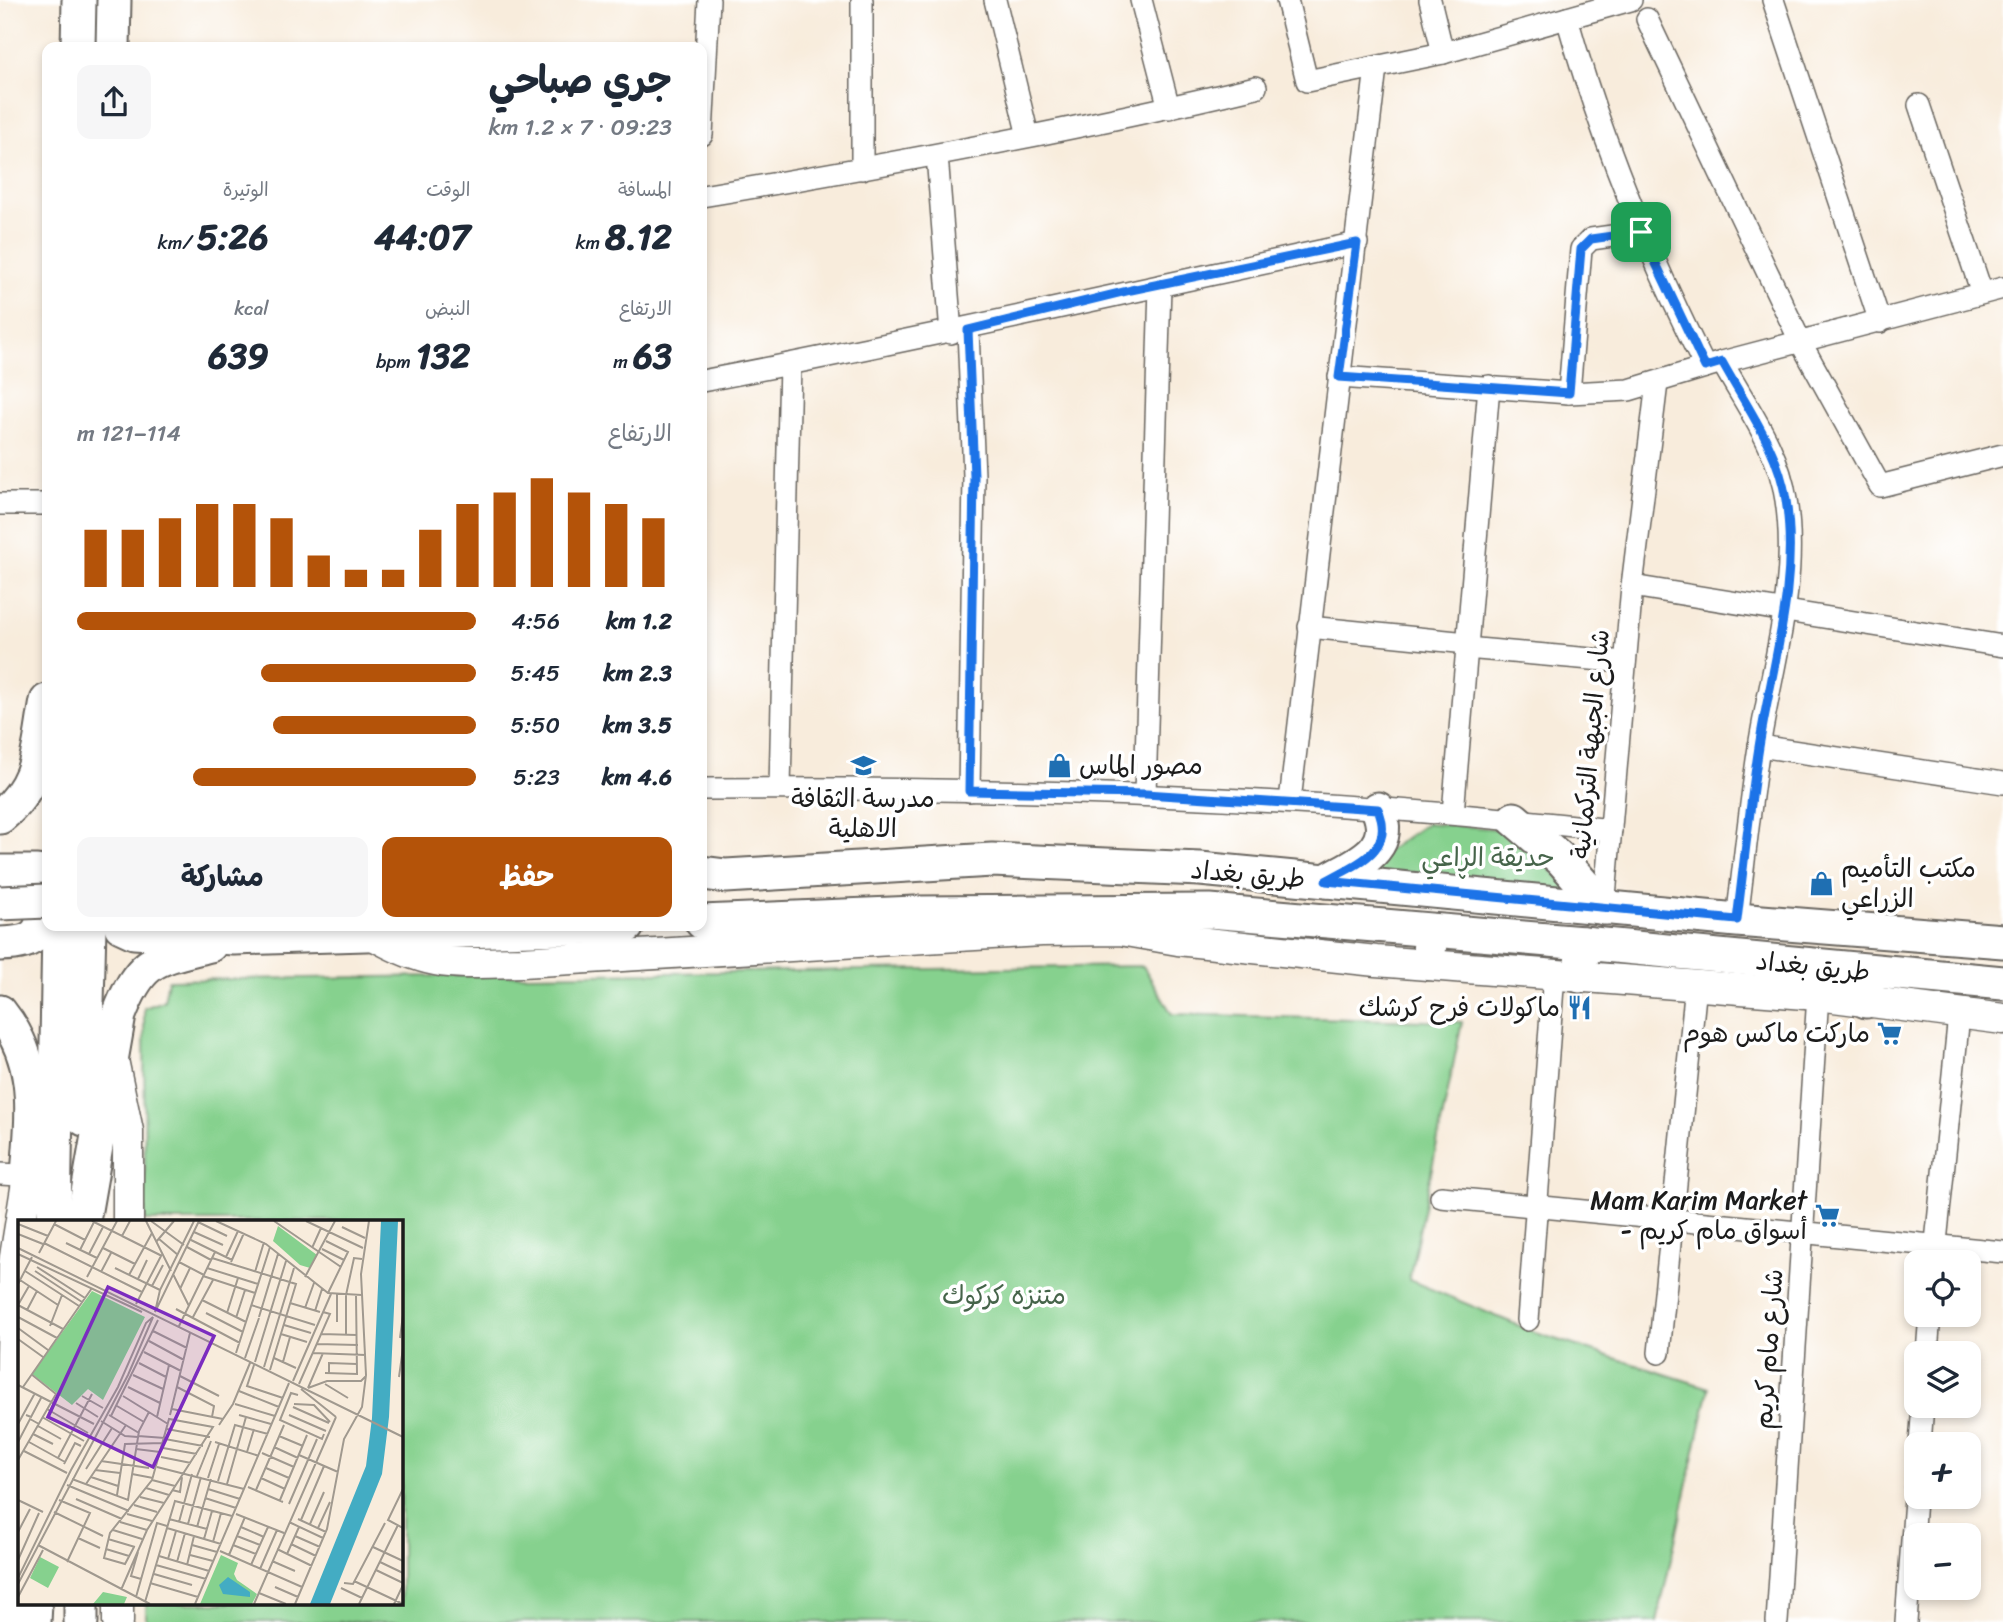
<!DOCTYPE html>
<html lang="ar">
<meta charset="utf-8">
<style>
body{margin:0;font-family:Sriracha,"Playpen Sans Arabic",sans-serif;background:#f6f6f7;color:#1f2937;direction:rtl;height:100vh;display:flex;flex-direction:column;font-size:26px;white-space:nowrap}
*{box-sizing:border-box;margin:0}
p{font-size:23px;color:#747a83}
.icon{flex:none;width:38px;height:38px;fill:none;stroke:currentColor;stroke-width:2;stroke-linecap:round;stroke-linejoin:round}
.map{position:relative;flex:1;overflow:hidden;direction:ltr}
.side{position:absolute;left:42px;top:42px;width:665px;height:889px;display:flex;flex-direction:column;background:#fff;border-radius:14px;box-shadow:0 4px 10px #0003;direction:rtl}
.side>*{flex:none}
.buttons{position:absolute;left:1904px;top:1250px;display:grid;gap:14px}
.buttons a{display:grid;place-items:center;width:77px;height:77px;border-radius:14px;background:#fff;box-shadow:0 4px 10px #0003;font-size:35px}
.pin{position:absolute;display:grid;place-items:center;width:60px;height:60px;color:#fff;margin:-30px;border-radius:14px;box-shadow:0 4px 10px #0006}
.round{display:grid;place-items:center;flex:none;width:74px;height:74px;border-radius:14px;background:#f6f6f7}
.overview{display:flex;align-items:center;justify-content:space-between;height:119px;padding:0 35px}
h1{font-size:38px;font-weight:700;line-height:52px}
.figures{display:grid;grid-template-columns:repeat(3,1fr);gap:10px;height:119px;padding:7px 35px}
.figures div{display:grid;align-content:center}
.figures b{font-size:35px;font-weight:700}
.figures small{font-size:19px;font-weight:400}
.figures p{font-size:19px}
.chart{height:196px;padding:14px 35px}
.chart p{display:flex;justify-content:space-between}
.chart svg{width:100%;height:126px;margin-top:7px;stroke:#b45309;stroke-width:6}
.action{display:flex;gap:14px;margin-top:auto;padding:14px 35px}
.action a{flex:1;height:80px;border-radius:14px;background:#b45309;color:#fff;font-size:28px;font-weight:700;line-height:80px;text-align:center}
.action a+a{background:#f6f6f7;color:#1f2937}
ul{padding:0 35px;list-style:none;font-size:23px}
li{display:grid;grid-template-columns:112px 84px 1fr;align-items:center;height:52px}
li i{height:18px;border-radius:9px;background:#b45309}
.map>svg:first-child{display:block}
</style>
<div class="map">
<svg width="2003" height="1622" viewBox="0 0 2003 1622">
<rect width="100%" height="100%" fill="#fff"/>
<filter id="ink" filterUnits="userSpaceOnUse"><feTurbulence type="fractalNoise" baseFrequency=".0143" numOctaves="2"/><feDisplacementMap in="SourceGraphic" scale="14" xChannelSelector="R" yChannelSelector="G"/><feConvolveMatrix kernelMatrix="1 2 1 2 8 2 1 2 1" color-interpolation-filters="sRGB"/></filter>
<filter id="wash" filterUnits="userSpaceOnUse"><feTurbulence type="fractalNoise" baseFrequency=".00686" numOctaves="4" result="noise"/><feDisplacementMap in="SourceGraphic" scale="28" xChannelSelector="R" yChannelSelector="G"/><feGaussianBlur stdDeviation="1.57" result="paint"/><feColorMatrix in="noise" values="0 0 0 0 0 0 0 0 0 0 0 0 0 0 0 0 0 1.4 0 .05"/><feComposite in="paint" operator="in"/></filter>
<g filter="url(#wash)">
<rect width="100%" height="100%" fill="#f8ecdc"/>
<g fill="#86d18e" stroke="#517655" stroke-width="2">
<polygon points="1427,823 1510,830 1576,894 1355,873"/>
<polygon points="1143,966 1172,1014 1462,1022 1409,1280 1539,1334 1709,1388 1657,1622 146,1622 146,1603 401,1603 401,1221 145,1221 144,1008 164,1001 168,980"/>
</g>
</g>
<g filter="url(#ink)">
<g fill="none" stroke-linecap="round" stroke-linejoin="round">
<defs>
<g id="street">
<polyline points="995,0 1028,136"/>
<polyline points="1141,0 1169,108"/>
<polyline points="1287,0 1307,81 1443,53 1631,0"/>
<polyline points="1430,0 1443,53"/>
<polyline points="1773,0 1880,322"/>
<path d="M 1567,18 C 1601,140 1649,255 1705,367"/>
<polyline points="1647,19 1801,343 1880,486 2003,455"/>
<polyline points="1919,105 1982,293"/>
<polyline points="702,135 709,0"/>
<polyline points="937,155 951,333"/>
<polyline points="862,169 862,0"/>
<path d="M 702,196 C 887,165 1073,131 1256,87"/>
<polyline points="968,330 974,476 969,791"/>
<path d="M 1722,362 C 1746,406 1779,449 1786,500 C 1799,584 1772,665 1759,747 C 1750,804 1744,863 1737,920"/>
<polyline points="1339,377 1569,393 1629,390 1722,362 2003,288"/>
<path d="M 702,381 C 921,339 1139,290 1357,243"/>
<polyline points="1569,393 1581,249 1591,239 1641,232"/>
<polyline points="0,504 47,504"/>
<polyline points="1632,586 2003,646"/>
<polyline points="1309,627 1467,643"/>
<polyline points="1466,648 1625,662"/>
<polyline points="1759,746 2003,783"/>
<polyline points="780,788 790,364"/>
<path d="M 702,789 C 1005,787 1309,796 1611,830"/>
<polyline points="1145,794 1160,286"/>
<polyline points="1290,801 1376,67"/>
<polyline points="1453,813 1489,386"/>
<polyline points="1604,908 1632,586 1657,383"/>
<polyline points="0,1174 40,1176"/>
<polyline points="1441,1197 2003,1252"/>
<polyline points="1934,1262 1959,1015"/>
<polyline points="1528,1320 1554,974"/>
<polyline points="1659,1353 1696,985"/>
<polyline points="1927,1353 1930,1314"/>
<polyline points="1920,1444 1923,1405"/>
<polyline points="1777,1622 1818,995"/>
<polyline points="1906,1622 1916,1486"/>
</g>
<g id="secondary">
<path d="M 372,934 C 432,969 456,963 522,962 L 1042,931 L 1120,930 L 1178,940 L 1376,961 L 1818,995 L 2003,1019"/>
<polyline points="112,1055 128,1131 128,1221"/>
<polyline points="6,1622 14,1263 28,1176"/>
<polyline points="118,1622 118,1603"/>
</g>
<g id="primary">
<polyline points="78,47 79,0"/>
<polyline points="113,47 114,0"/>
<path d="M 0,817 C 41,783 38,748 47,701"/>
<polyline points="1514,819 1562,860 1604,908"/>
<polyline points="0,872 37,872 47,886"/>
<polyline points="702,873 726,876 992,860 1200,869 1737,920 2003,941"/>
<path d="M 1326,881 C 1356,863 1396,851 1378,809"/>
<polyline points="702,922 915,913 1210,911 1583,943 2003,983"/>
<polyline points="121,926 134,932 234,938 627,926"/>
<path d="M 0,944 C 41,943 42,932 47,895"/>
<polyline points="1428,963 1431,932"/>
<polyline points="1580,976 1583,943"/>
<polyline points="1866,1001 1868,971"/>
<path d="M 0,1012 C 41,1063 32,1115 28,1176"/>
<polyline points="84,1119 89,926"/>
<polyline points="54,1221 59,926"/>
<path d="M 83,1221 L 119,1015 C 141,958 155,959 210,945"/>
<polyline points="9,1495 19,1495"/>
<polyline points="34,1622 35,1603"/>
<polyline points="81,1622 81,1603"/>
</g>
</defs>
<use href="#street" stroke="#69655f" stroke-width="24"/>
<use href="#secondary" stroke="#69655f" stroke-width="33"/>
<use href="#primary" stroke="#69655f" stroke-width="37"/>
<use href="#street" stroke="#fff" stroke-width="21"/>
<use href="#secondary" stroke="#fff" stroke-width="30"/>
<use href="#primary" stroke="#fff" stroke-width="33"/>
<defs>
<polyline id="primary-bridge" points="0,903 47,901"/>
</defs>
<use href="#primary-bridge" stroke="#69655f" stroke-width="37" stroke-linecap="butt"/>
<use href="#primary-bridge" stroke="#fff" stroke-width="33"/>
</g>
</g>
<g fill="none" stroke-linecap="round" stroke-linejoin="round" filter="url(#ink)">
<defs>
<path id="route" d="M 1641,232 L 1705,367 L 1722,362 C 1746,406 1779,450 1786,500 C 1799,584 1772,665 1759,747 C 1750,804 1744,863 1737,920 L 1326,881 C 1356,864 1396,851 1378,809 L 1146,794 L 969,791 L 974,476 L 968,330 L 1131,290 L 1357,243 L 1339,377 L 1569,393 L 1581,249 L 1591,239 Z"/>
</defs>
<use href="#route" stroke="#fff" stroke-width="14"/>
<use href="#route" stroke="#1a73e8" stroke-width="9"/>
</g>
<defs>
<symbol id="shop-bare" viewBox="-9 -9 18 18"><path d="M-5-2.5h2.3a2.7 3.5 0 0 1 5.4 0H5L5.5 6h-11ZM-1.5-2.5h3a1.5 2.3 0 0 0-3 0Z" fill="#1f6fb2" stroke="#fff" stroke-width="2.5" paint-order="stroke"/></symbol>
<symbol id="school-bare" viewBox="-9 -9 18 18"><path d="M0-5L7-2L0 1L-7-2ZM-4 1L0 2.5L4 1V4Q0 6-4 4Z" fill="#1f6fb2" stroke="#fff" stroke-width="2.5" paint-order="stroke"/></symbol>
<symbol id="restaurant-bare" viewBox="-9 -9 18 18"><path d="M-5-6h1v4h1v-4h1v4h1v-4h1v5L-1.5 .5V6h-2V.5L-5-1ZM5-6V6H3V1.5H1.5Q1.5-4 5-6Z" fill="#1f6fb2" stroke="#fff" stroke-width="2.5" paint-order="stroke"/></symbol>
<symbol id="supermarket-bare" viewBox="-9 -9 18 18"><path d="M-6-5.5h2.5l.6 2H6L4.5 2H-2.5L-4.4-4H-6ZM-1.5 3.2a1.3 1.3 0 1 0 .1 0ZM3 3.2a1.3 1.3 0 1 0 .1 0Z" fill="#1f6fb2" stroke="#fff" stroke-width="2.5" paint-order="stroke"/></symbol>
</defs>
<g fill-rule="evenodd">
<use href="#shop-bare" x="1042" y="748" width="35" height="35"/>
<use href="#school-bare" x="846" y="748" width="35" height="35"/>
<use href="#shop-bare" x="1804" y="866" width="35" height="35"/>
<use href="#restaurant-bare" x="1562" y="990" width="35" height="35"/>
<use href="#supermarket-bare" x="1872" y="1016" width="35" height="35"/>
<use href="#supermarket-bare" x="1810" y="1198" width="35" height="35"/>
</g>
<g text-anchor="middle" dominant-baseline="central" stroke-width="7" stroke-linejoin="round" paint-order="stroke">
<g font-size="26" fill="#1c1c1c" stroke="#fff">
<text transform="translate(1590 744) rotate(-85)">شارع الجبهة التركمانية</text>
<text transform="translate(1248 874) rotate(5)">طريق بغداد</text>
<text transform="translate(1813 966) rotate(6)">طريق بغداد</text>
<text transform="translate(1768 1349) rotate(-86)">شارع مام كريم</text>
</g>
<g font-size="26" fill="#1c1c1c" stroke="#fff" text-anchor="end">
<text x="1079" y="765" text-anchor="start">مصور الماس</text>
<text x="863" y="798" text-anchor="middle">مدرسة الثقافة<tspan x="863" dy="30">الاهلية</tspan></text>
<text x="1841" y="868" text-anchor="start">مكتب التأميم<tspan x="1841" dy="30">الزراعي</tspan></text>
<text x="1560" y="1007">ماكولات فرح كرشك</text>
<text x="1870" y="1033">ماركت ماكس هوم</text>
<text x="1807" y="1200">Mam Karim Market<tspan x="1807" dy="30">- أسواق مام كريم</tspan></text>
</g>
<g font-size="26" fill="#46644a" stroke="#fff">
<text x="1488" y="857">حدیقة الڕاعي</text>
<text x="1004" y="1295">متنزه كركوك</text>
</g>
</g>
<g transform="translate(18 1220)">
<rect width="385" height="385" fill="#f8ecdc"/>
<path d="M 260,6 L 299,35 L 292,48 L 282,45 L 255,21 ZM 74,71 L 127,97 L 85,180 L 70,169 L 54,185 L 14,154 ZM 203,335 L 220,343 L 216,354 L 219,360 L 239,374 L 234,384 L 182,384 ZM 22,337 L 41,347 L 30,368 L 12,358 ZM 85,372 L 109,377 L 106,384 L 75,384 Z" fill="#86d18e"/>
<path d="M 363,1 L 380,1 L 371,197 L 364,254 L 312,384 L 292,384 L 348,246 L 354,198 ZM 210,357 L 232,372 L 232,377 L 205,374 L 201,365 Z" fill="#43acc3"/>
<path fill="none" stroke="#a0998f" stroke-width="2" d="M 74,1 L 104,16 L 112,1M 128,1 L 153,51M 133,1 L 166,25M 176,1 L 142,70 L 137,92 L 181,1M 198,1 L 248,24 L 310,73 L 344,75M 256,1 L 323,47M 288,1 L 345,28M 180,2 L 209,16M 0,4 L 30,16M 36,4 L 67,20M 324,7 L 347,18M 176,12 L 205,25M 0,14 L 25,24M 104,16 L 144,36M 141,19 L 160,35M 173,20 L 214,40M 308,21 L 330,32 L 310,73M 138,22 L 156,1M 26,23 L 124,72M 48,23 L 79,38M 169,27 L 193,40M 0,28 L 385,217M 85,28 L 117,44M 294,28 L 303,8M 304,29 L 326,40M 62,30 L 76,2M 21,33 L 38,1M 0,34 L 124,92M 71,34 L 85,7M 208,37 L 220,11M 194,38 L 278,64 L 252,150M 161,42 L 186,55M 213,42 L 226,13M 19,47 L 67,78M 97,48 L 142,70M 189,48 L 240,64M 7,51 L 61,86M 17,51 L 64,82M 83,52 L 93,33M 237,52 L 246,22M 155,54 L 171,86M 111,55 L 134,13M 185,56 L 237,73M 69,57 L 99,1M 287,57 L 317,1M 120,59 L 129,40M 2,60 L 40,85M 0,64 L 14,37M 134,66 L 145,45M 162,69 L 172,48M 184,80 L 228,102M 272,83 L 302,92M 118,84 L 143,36M 0,85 L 45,109M 0,85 L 11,66M 233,85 L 297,105M 287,88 L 296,63M 158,89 L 222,123M 9,90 L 19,71M 297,91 L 304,69M 188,93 L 225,112M 209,93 L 220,58M 0,97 L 39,118M 175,97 L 195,60M 241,97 L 260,34M 218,98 L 227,70M 319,102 L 319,74M 266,105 L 293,113M 32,106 L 44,75M 161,106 L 197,32M 0,108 L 30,130M 135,111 L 169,128M 263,114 L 289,122M 303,114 L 339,115M 328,114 L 328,75 L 336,38 L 344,39M 382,118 L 385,95M 0,119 L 25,137M 131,121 L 166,140M 299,124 L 340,125M 126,132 L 163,151M 218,133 L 252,27M 294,133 L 348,135M 227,138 L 241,98M 256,138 L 278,148M 237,142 L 268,41M 265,142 L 272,117M 121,143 L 148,157M 236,145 L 229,166 L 265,178M 246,147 L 276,48M 307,153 L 339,154 L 338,75M 311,153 L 311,143 L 339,144M 115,155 L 145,169M 162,156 L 201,176M 381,157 L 385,128M 275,161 L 313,74M 281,164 L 312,94 L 305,92M 307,164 L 330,178M 0,165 L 76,204M 5,167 L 74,68M 110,167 L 142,183M 159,167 L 196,186 L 194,197M 290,168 L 305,133M 290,168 L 309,161 L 343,161 L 348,156M 283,169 L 318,197M 221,171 L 261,187M 280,175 L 273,173 L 262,200 L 304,219 L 306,214M 64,176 L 85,188M 105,176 L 150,204M 58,183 L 80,197M 217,184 L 257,196M 276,184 L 296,185 L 312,202M 99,186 L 126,202M 275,187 L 311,203M 29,189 L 70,213M 154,189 L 205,199M 8,195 L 13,197 L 23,178M 91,195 L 121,213M 152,195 L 172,113M 221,195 L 253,204M 271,195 L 308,211M 93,196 L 140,100M 24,197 L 66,221M 139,197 L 151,145M 83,201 L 107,216 L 120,217M 0,204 L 17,173M 201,205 L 215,184 L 232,143M 20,206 L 43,219M 149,209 L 192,217M 15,214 L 35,224M 120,216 L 147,218M 261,216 L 285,226M 147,219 L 185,226M 0,222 L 12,199 L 21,204M 11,222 L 47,242M 197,222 L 241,236M 256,227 L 280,238M 145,228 L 179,234M 118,229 L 142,232M 6,231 L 49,253M 229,232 L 236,209M 244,233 L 276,247M 281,235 L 320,252M 143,237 L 173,243M 40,238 L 74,174M 0,240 L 38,174 L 13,154M 83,241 L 131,248M 46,244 L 57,223 L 63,226M 139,247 L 226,269M 248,248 L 271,258M 68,249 L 94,208M 77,250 L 102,253M 114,254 L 135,258M 179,256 L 193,221M 73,257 L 100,266M 190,258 L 201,224M 243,258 L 267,269M 54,259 L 110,280 L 121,211 L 131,192M 134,260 L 157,266M 200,261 L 217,205 L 250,214M 68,264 L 108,205M 209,264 L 228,197M 49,265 L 111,291M 230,267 L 265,282M 128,268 L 151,275M 190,269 L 222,279M 385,269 L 370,300 L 385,308M 154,270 L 162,272 L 164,257M 238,270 L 266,205M 99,275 L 107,224 L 145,223M 122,277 L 146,283M 187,278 L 218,288M 58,279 L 104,299M 0,280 L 25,292M 41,280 L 72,293 L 49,342M 262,280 L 289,215M 271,284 L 299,219M 116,285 L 139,292M 36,292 L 85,316M 109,294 L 134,301M 218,294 L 266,313M 151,299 L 189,309M 280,299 L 308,312M 283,300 L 306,246M 102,302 L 129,310M 161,302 L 174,254M 271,302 L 305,318M 170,304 L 183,257M 292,304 L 306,272M 179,307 L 193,259M 223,307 L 246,317M 149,308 L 203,324M 300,308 L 312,282M 95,310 L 124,319M 0,312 L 12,289M 219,316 L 242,325M 277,316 L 302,327M 60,318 L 82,328M 90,319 L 117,327M 186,319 L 194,291M 195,322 L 203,293M 273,324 L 298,336M 20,325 L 132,384M 174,325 L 199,332M 215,325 L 238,334M 355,327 L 385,341M 88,329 L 111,336M 259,329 L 294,346M 202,331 L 284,367M 120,332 L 113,356 L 123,359M 269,334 L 281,307M 172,335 L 195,341M 211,335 L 227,297M 141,336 L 191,351M 150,339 L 158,311M 0,340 L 21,293M 254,341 L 277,351M 159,342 L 167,313M 362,342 L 385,353M 138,345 L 188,359M 169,345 L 176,316M 233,345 L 250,307M 242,349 L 259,310M 358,350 L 385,363M 136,354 L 174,365M 0,358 L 53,250 L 100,167 L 128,103 L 135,97 L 110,155 L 0,364M 336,361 L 385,384M 132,363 L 180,377M 326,363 L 335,364 L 367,303M 257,367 L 280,377M 323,368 L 344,378M 103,370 L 129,310 L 195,207 L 151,199 L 134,260 L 92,313 L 86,338 L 107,344 L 116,327M 241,373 L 268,384M 0,377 L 25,330M 118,377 L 139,303 L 149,306M 127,382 L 157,281 L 214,296M 177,384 L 271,163M 236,384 L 318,197M 277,384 L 309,309 L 326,219 L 344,187 L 348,155 L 343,54 L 351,1M 341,384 L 380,305M 376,384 L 385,365"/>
<path fill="#7b2cbf" fill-opacity="0.15" stroke="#7b2cbf" stroke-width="3.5" d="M 90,67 L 196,116 L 135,247 L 30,197 Z"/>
<rect width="385" height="385" fill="none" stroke="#1c1c1c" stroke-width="3.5"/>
</g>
</svg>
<div class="buttons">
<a><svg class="icon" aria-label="locate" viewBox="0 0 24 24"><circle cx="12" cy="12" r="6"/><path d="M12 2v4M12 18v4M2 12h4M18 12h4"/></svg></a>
<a><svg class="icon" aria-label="layers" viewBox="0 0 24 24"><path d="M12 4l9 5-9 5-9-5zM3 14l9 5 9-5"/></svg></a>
<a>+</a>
<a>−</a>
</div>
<div class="pin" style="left:1641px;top:232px;background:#1e9e55"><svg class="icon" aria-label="arrive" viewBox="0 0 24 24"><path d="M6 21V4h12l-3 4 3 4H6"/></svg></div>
<section class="side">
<div class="overview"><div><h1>جري صباحي</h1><p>09:23 · 7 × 1.2 km</p></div><a class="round"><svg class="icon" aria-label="share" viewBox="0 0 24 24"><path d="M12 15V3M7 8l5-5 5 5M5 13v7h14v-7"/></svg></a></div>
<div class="figures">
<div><p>المسافة</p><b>8.12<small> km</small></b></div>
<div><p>الوقت</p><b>44:07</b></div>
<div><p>الوتيرة</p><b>5:26<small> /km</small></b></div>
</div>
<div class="figures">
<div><p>الارتفاع</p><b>63<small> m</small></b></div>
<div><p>النبض</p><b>132<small> bpm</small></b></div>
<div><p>kcal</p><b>639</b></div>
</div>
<div class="chart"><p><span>الارتفاع</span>114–121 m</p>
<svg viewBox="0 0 160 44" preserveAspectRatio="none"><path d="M5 44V24M15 44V24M25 44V20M35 44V15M45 44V15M55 44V20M65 44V33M75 44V38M85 44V38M95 44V24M105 44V15M115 44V11M125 44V6M135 44V11M145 44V15M155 44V20"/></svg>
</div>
<ul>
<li><b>1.2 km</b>4:56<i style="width:100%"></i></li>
<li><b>2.3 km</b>5:45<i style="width:54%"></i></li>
<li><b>3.5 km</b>5:50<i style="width:51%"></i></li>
<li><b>4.6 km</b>5:23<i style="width:71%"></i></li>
</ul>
<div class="action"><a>حفظ</a><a>مشاركة</a></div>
</section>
</div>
